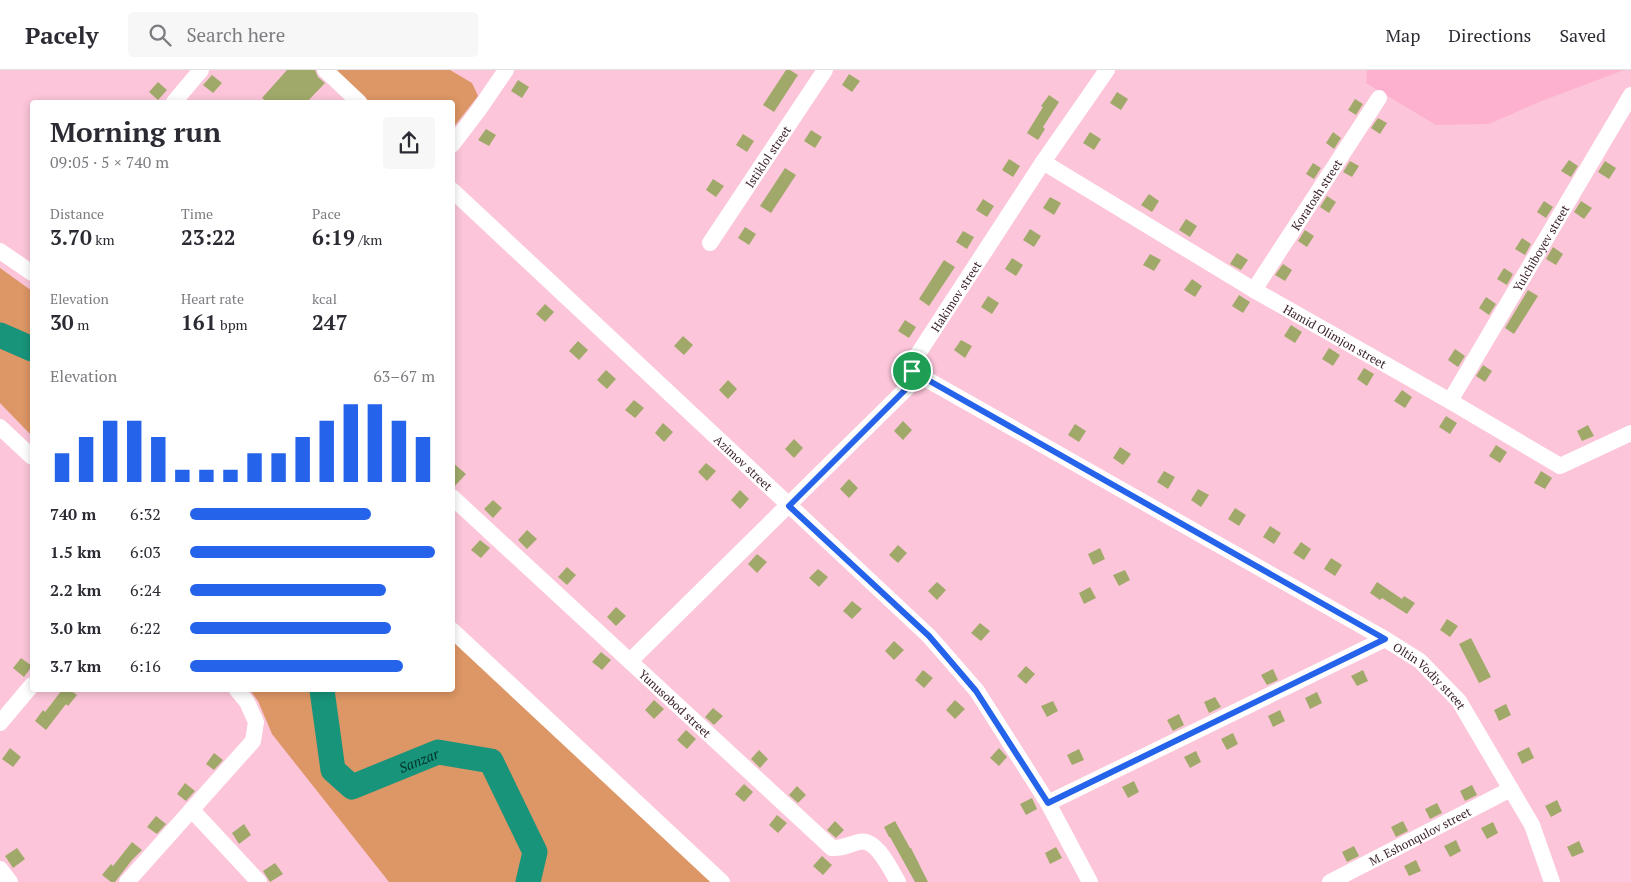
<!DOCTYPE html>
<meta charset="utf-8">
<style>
body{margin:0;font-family:"PT Serif",serif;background:#f7f7f7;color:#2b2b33;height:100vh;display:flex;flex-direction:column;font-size:19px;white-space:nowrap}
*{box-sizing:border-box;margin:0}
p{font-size:16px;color:#7c7c81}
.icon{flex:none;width:28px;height:28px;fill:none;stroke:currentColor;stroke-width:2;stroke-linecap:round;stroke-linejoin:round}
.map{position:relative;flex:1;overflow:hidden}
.details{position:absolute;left:30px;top:30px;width:425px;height:592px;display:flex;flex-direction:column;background:#fff;border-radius:5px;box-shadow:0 2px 8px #0003}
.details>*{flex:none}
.pin{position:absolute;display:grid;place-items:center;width:42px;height:42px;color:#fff;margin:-21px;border:2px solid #fff;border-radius:50%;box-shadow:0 1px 5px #0007}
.round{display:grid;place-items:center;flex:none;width:52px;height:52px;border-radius:5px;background:#f7f7f7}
.summary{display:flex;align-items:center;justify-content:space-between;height:85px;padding:0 20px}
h1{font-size:28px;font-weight:600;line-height:38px}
.metrics{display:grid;grid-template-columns:repeat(3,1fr);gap:8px;height:85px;padding:5px 20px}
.metrics div{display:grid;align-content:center}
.metrics b{font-size:21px;font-weight:600}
.metrics small{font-size:14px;font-weight:400}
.metrics p{font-size:14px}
.chart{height:140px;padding:10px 20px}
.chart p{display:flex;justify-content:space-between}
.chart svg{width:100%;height:90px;margin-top:5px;stroke:#2563eb;stroke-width:6}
ul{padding:0 20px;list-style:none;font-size:16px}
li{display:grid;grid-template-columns:80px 60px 1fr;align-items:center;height:38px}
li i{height:12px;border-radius:6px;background:#2563eb}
header{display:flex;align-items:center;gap:30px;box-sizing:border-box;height:70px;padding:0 25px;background:#fff;border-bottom:1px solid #e1e1e2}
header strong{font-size:24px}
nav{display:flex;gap:28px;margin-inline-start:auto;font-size:18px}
.search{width:350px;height:45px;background:#f7f7f7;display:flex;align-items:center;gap:12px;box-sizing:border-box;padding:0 18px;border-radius:5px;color:#7c7c81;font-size:19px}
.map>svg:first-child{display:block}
</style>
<header>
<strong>Pacely</strong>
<div class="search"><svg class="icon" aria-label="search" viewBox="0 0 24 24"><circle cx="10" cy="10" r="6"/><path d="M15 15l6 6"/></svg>Search here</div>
<nav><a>Map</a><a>Directions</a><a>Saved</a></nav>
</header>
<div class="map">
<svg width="1631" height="812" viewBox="0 0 1631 812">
<rect width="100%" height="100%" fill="#fcc5d9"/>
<polygon fill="#fdb1ce" points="1367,0 1624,0 1539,32 1489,54 1436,55 1366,13"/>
<g fill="#dd9665">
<polygon points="335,0 450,0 472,13 478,26 453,58 452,32 370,32"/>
<polygon points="0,198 32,221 32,366 0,333"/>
<polygon points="453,570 711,812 389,812 272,664 258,631 250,620 452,620"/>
</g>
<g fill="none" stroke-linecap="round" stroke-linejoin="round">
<g stroke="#18947b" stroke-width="25">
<polyline points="0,265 32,279"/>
<path id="s1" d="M 322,620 L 333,700 L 352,717 L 438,682 L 491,691 L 535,782 L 528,812"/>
</g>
</g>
<g fill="#a1a96a">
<polygon points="287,0 315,0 318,7 325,13 307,32 267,32 262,28"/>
<polygon points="786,0 790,0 798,5 774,42 763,35"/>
<polygon points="849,4 860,11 852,22 842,15"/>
<polygon points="212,5 222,13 213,23 203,15"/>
<polygon points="518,10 529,17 522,28 511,21"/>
<polygon points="158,12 167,20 158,30 149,22"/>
<polygon points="1117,22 1128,29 1121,40 1110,33"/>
<polygon points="1049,25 1059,32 1043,57 1045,59 1038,70 1027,63 1043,37 1041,36"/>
<polygon points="1355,29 1363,34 1356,45 1348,40"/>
<polygon points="1378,48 1387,53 1380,64 1371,58"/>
<polygon points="486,59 496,65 489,76 478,70"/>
<polygon points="811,60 822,67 815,78 804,71"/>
<polygon points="1090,62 1101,69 1094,80 1083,73"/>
<polygon points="1333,62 1341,68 1334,79 1326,73"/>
<polygon points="743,64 754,71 747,82 736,75"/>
<polygon points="1009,89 1020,96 1013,107 1002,100"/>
<polygon points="1569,90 1578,96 1571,107 1561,101"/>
<polygon points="1350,91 1359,96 1352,107 1343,102"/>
<polygon points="1605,91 1616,98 1609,109 1598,102"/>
<polygon points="1313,93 1321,98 1314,109 1306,104"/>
<polygon points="785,98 796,105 771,143 760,136"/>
<polygon points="713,109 724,116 716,127 706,120"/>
<polygon points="1149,124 1159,131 1152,142 1141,135"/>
<polygon points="1327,126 1336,132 1329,143 1320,137"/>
<polygon points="1050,127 1061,133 1054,145 1043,138"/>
<polygon points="983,129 994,136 987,147 976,140"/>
<polygon points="1544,131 1553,137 1546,148 1537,142"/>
<polygon points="1581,131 1592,138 1584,149 1574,142"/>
<polygon points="1186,149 1197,156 1190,167 1179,160"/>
<polygon points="745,157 756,164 749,175 738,168"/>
<polygon points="1030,159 1041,166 1034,177 1023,170"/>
<polygon points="1305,160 1314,166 1307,177 1298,171"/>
<polygon points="963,161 974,167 967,179 956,172"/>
<polygon points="1522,168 1531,174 1525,185 1515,179"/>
<polygon points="1553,177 1563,184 1556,195 1546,189"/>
<polygon points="1237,183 1248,190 1241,200 1230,194"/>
<polygon points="1150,184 1161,190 1154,201 1143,195"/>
<polygon points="1012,188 1023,195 1016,206 1005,199"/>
<polygon points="944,190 955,197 929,236 919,229"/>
<polygon points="1283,194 1292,200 1285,211 1275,205"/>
<polygon points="1504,198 1513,204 1507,215 1497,209"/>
<polygon points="1192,209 1202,216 1195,227 1184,220"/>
<polygon points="1528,220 1538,226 1514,264 1505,258"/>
<polygon points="1239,225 1250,232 1243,243 1232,236"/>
<polygon points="988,226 999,233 992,244 981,237"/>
<polygon points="1486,227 1496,234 1489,245 1479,238"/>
<polygon points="545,234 554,242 545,252 536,244"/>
<polygon points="905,250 916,257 909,268 898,261"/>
<polygon points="1291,255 1302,262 1295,273 1284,266"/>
<polygon points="683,266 693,275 684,285 674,276"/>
<polygon points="961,270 972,276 965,288 954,280"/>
<polygon points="578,271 588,280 579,290 569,281"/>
<polygon points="1329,278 1340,285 1333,296 1322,289"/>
<polygon points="1455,279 1465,286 1458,297 1448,290"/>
<polygon points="1483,295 1492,301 1485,312 1476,306"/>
<polygon points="1364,298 1374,304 1367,316 1357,309"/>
<polygon points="606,300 616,309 607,319 597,310"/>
<polygon points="728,310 737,319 728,329 719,320"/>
<polygon points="1402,320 1412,327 1405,338 1394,331"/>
<polygon points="634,330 644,338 635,348 625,340"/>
<polygon points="1446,346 1457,353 1450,364 1439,357"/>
<polygon points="903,351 912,360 903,370 894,361"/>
<polygon points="663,353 673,362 664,372 655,363"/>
<polygon points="1075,354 1086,361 1079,372 1068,365"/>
<polygon points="1588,355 1594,366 1582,371 1577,361"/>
<polygon points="794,369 803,378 794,388 785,379"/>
<polygon points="1496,375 1507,382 1500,393 1489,386"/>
<polygon points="1120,377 1131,384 1123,395 1113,388"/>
<polygon points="452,392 466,404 454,417 452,417"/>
<polygon points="706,393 716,401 707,411 698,402"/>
<polygon points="1164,401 1175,407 1168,419 1157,412"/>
<polygon points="1541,401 1552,408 1545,419 1534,413"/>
<polygon points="849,409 858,418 849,428 840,419"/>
<polygon points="1198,419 1209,425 1201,437 1191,430"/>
<polygon points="740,420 749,429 740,439 731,430"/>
<polygon points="493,430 502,438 493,448 484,439"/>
<polygon points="1235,438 1246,445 1239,456 1228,449"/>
<polygon points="1270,456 1281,463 1274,474 1263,467"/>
<polygon points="527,460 537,469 527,479 518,470"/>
<polygon points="480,470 490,478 481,488 471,480"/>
<polygon points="1301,472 1311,479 1304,490 1293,483"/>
<polygon points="898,475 907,483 898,493 889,485"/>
<polygon points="1100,478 1105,489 1093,495 1088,484"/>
<polygon points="757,484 767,492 757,503 748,494"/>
<polygon points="1331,488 1342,495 1335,506 1324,499"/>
<polygon points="567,497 576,505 567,515 558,507"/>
<polygon points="818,499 828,507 819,517 809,508"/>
<polygon points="1125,500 1130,510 1119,516 1113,505"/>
<polygon points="937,512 946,520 937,530 928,521"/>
<polygon points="1377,512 1402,529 1404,526 1415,533 1407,544 1382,528 1380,530 1370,523"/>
<polygon points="1090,517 1096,528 1084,534 1079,523"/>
<polygon points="852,531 862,539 852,549 843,541"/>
<polygon points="616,537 626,546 616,556 607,547"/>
<polygon points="1447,549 1458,556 1450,567 1440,560"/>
<polygon points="980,553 990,561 981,571 971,563"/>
<polygon points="1471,568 1491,607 1479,613 1459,574"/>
<polygon points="894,571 904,580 894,590 885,581"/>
<polygon points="601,582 611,590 602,600 592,592"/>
<polygon points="21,588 32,596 24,607 13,598"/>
<polygon points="1026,596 1035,604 1026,614 1017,606"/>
<polygon points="1273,599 1278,610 1267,615 1261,605"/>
<polygon points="923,600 933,608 924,618 915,610"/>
<polygon points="1363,600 1368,611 1357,616 1351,606"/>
<polygon points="62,620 70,620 77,625 68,636 66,634 46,660 35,651 43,640 45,642"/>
<polygon points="1317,622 1322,633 1310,639 1305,628"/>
<polygon points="1215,627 1221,637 1209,643 1204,632"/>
<polygon points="654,630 664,639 654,649 645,640"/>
<polygon points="955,630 965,639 955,649 946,640"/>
<polygon points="1053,631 1058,641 1047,647 1041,636"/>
<polygon points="1506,634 1511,645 1499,651 1494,640"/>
<polygon points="713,638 723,646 714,655 705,647"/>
<polygon points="1280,640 1285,651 1273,657 1268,646"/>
<polygon points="1179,644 1184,655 1173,661 1167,650"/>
<polygon points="686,660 696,669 687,679 677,670"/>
<polygon points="1233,663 1238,674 1227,680 1221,669"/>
<polygon points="1529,677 1534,688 1522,694 1517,683"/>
<polygon points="10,678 21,687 13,697 2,689"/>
<polygon points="999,678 1007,687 999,696 990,688"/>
<polygon points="1079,679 1084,690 1072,695 1067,685"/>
<polygon points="759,680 768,689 760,698 751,689"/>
<polygon points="1196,681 1201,692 1190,698 1184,687"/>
<polygon points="214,683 223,690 214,700 206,694"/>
<polygon points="1134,711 1139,722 1128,728 1122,717"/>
<polygon points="185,713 195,721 186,731 177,724"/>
<polygon points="744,714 753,722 744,732 735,724"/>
<polygon points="1472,715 1477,725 1465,731 1460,721"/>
<polygon points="797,716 806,725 798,733 789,725"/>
<polygon points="1032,728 1037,739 1026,745 1020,734"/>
<polygon points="1557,730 1562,741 1551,747 1545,736"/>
<polygon points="1437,733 1442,743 1430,749 1425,739"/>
<polygon points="777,745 787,753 778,763 769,755"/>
<polygon points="156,746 166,754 157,764 147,757"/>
<polygon points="835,751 844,760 836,768 827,760"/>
<polygon points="895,751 910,778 911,778 928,812 915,812 890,767 889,767 884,757"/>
<polygon points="1403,751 1408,761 1396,767 1391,757"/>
<polygon points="1493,752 1498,763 1487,769 1481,758"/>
<polygon points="244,754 251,765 239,774 232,763"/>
<polygon points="1456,770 1461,781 1450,787 1444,776"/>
<polygon points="1579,771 1584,782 1572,787 1567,777"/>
<polygon points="132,772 142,780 132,790 115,812 111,812 102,805 111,794 113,796"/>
<polygon points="1354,776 1359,786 1347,792 1342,782"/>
<polygon points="1056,777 1062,788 1050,794 1045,783"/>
<polygon points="17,778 25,789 13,798 5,786"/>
<polygon points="822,786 832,795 823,805 813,796"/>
<polygon points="1416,790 1421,801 1409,806 1404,796"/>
<polygon points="275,793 283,804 270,812 263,801"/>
</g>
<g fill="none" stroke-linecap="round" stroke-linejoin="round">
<g stroke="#fff" stroke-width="16">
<polyline points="325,0 359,32"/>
<polyline points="174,32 201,0"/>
<polyline points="452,75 478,41 506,0"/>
<path id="s2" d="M 1043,92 L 1254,220 L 1450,331 L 1560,396 L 1631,363"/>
<path id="s3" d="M 452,120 L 929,566 L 977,621 L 1048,733 L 1090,812"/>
<path id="s4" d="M 710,173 L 825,0"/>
<polyline points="0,181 32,203"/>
<path id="s5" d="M 1254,220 L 1379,28"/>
<path id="s6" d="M 912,301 L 1385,569 L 1420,591 L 1459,631 L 1532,755 L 1552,812"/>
<path id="s7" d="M 1450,331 L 1631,25"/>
<polyline points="0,357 32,387"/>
<path id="s8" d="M 452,427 L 832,778 C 842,779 850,774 859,772 C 876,767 891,800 898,812"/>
<polyline points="452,560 722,812"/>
<path id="s9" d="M 630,591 L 908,317 L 916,287 L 1043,92 L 1107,0"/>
<polyline points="0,653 32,615"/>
<polyline points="1048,733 1385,569"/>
<polyline points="192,740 259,812"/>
<polyline points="0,799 10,812"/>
<polyline points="127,812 253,671 256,652 247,632 237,620"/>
<path id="s10" d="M 1330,812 L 1511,719"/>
</g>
</g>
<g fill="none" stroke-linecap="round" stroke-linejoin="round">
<defs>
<polygon id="route" points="912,301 1385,569 1048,733 976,621 929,566 789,436 908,317"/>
</defs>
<use href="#route" stroke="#fff" stroke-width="10"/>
<use href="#route" stroke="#2563eb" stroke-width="6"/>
</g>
<g text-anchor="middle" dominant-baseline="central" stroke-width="4" stroke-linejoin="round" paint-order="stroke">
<g font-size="12" fill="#3d232d" stroke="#fcc5d9">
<text stroke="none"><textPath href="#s4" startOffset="104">Istiklol street</textPath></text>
<text stroke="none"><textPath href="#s5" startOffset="114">Koratosh street</textPath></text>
<text stroke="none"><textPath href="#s7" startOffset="178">Yulchiboyev street</textPath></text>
<text stroke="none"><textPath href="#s9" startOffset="494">Hakimov street</textPath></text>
<text stroke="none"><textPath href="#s2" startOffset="340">Hamid Olimjon street</textPath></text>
<text stroke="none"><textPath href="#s3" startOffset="399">Azimov street</textPath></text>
<text stroke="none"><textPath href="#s6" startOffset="602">Oltin Vodiy street</textPath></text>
<text stroke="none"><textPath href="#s8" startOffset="304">Yunusobod street</textPath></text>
<text stroke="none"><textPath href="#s10" startOffset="101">M. Eshonqulov street</textPath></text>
</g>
<g font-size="14" font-style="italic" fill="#003127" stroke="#fcc5d9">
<text stroke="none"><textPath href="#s1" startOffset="178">Sanzar</textPath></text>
</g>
</g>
</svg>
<div class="pin" style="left:912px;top:301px;background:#1e9e55"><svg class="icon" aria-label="arrive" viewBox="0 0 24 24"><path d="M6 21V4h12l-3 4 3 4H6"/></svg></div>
<section class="details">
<div class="summary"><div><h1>Morning run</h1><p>09:05 · 5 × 740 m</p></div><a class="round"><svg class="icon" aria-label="share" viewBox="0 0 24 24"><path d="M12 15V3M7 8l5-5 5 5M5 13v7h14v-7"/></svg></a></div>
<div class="metrics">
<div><p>Distance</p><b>3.70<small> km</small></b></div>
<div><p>Time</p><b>23:22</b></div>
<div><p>Pace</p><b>6:19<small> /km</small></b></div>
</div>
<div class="metrics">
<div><p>Elevation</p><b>30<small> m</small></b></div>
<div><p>Heart rate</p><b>161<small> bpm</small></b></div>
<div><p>kcal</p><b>247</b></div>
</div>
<div class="chart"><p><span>Elevation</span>63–67 m</p>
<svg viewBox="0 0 160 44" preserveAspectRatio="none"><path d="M5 44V30M15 44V22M25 44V14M35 44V14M45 44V22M55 44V38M65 44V38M75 44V38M85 44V30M95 44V30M105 44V22M115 44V14M125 44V6M135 44V6M145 44V14M155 44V22"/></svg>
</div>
<ul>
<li><b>740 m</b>6:32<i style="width:74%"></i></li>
<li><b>1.5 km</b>6:03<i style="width:100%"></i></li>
<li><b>2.2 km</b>6:24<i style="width:80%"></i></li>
<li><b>3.0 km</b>6:22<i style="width:82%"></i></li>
<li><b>3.7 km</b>6:16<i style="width:87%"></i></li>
</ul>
</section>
</div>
